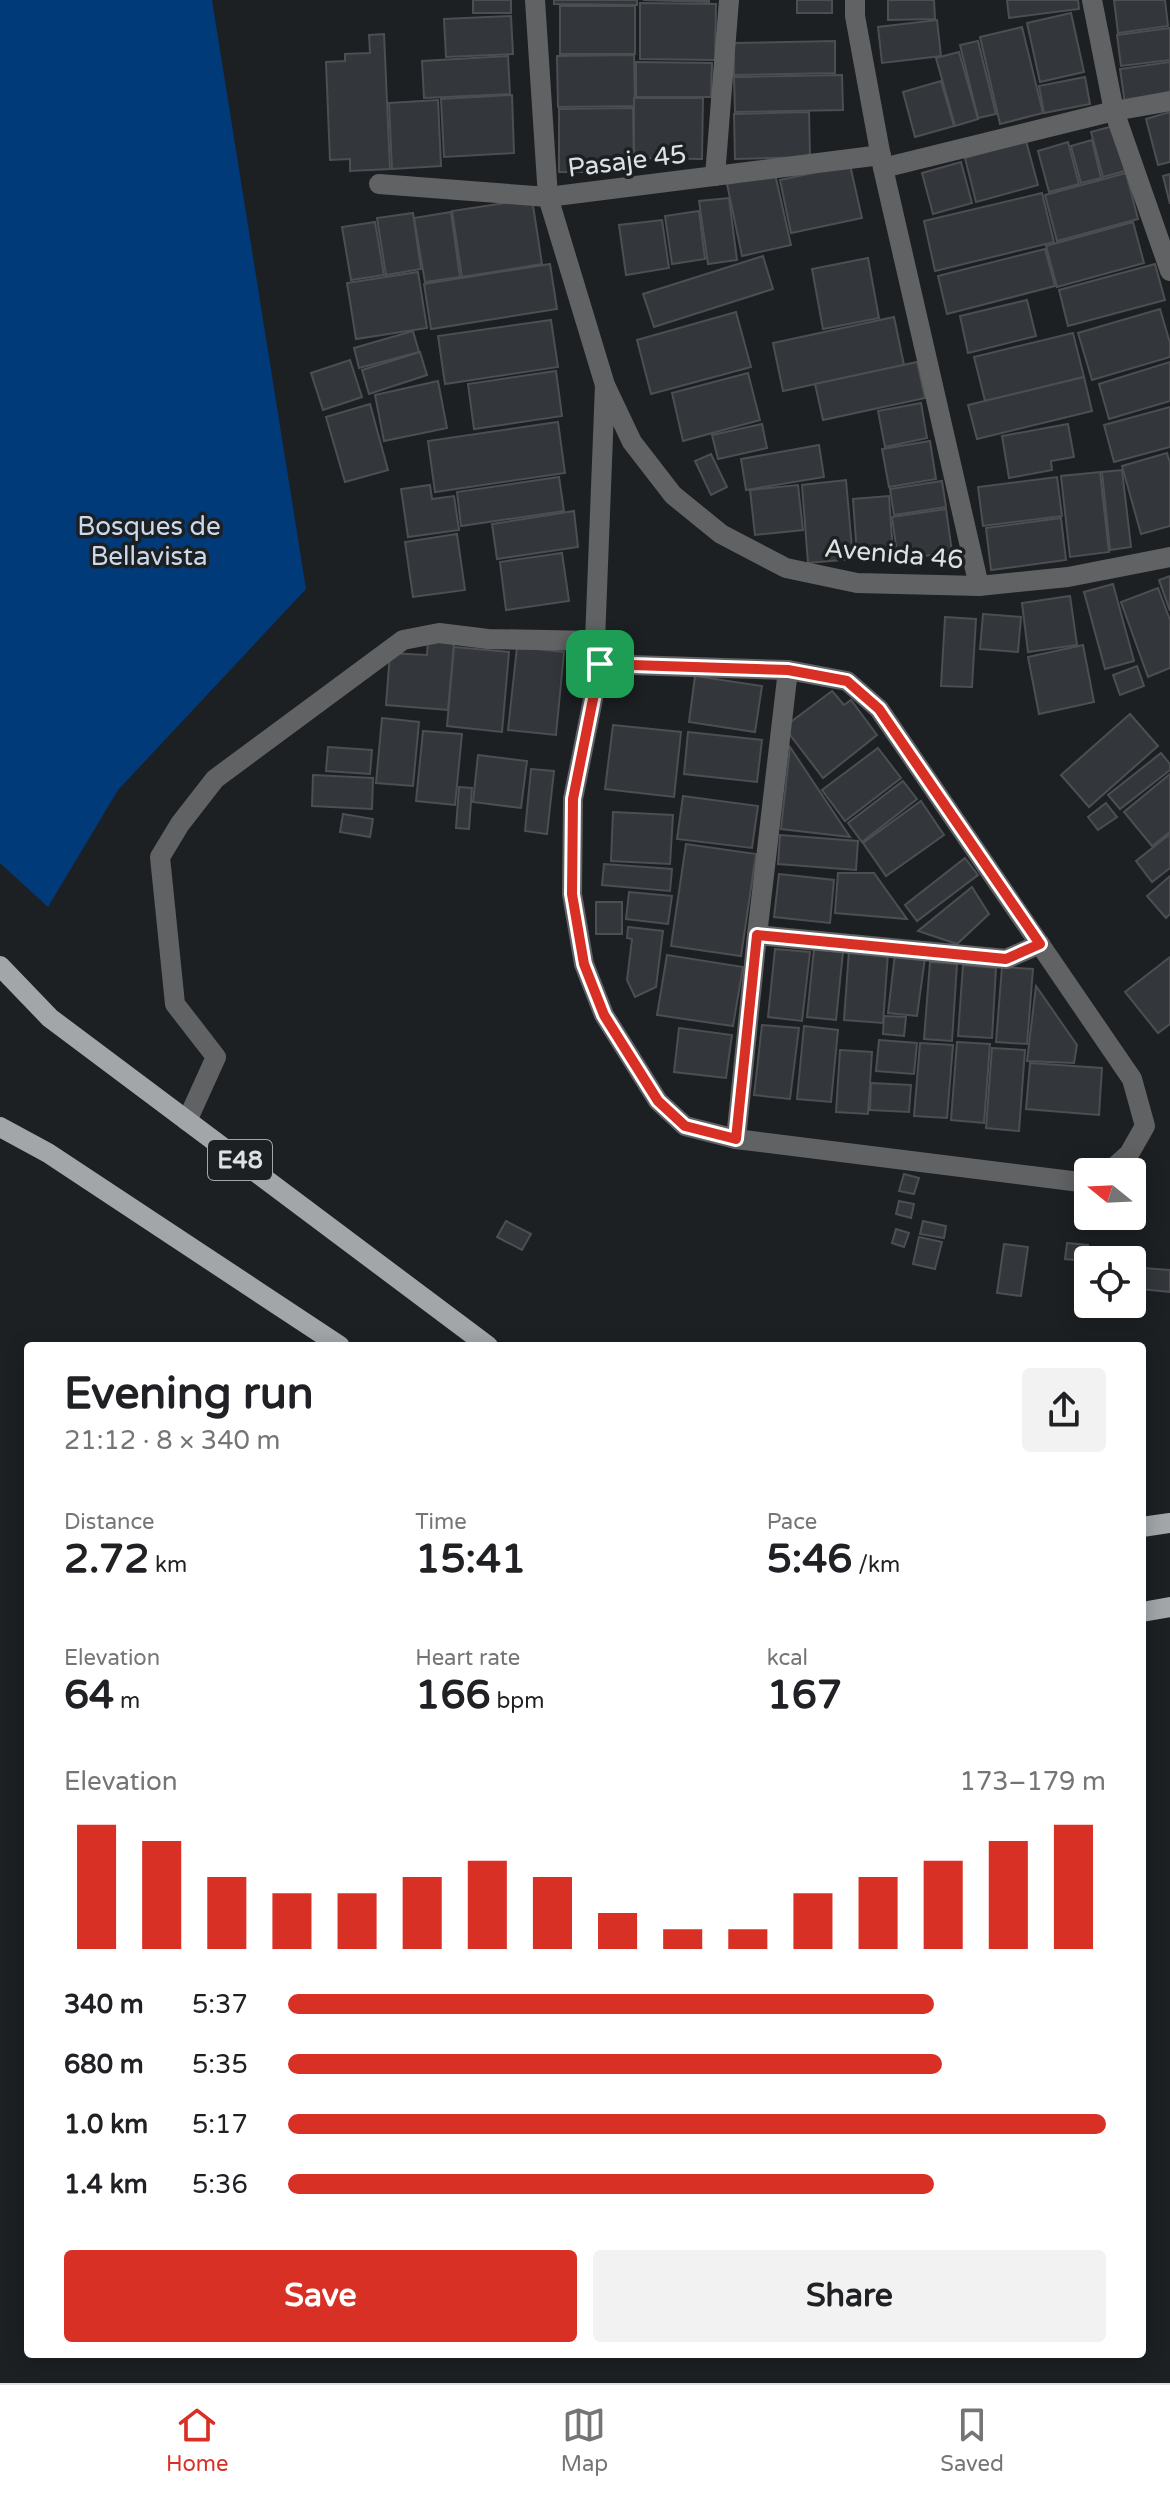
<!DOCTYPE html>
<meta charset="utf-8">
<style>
body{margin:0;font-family:"Varela Round",sans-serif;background:#f2f2f2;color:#202124;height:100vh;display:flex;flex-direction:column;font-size:30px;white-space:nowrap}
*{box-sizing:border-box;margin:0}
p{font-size:26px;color:#757577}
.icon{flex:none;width:44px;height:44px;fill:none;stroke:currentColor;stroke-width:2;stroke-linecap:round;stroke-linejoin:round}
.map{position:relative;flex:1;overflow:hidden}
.side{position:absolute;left:24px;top:1342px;width:1122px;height:1016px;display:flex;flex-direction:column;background:#fff;border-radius:8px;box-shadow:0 4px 20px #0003}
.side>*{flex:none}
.needle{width:52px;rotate:288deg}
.fabs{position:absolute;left:1074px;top:1158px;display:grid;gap:16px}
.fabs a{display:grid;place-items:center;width:72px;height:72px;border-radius:8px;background:#fff;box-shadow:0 4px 20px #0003;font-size:40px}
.pin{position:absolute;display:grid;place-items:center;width:68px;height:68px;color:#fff;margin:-34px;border-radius:16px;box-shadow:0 4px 12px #0006}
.round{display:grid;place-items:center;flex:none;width:84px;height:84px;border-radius:8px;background:#f2f2f2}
.summary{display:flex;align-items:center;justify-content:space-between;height:136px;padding:0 40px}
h1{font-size:44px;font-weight:800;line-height:60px}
.figures{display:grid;grid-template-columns:repeat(3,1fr);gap:12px;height:136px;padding:8px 40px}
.figures div{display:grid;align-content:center}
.figures b{font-size:40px;font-weight:800}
.figures small{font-size:22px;font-weight:400}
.figures p{font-size:22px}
.chart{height:224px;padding:16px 40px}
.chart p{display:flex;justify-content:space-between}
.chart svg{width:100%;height:144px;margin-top:8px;stroke:#d93025;stroke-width:6}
.action{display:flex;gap:16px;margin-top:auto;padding:16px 40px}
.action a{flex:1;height:92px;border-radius:8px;background:#d93025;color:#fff;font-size:32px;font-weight:800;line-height:92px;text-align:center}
.action a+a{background:#f2f2f2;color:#202124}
ul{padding:0 40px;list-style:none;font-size:26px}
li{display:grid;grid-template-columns:128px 96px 1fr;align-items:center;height:60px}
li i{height:20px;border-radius:10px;background:#d93025}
.menu{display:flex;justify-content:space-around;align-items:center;height:112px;border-top:2px solid #e0e0e0;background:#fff;font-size:22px;color:#757577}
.menu a{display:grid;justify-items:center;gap:4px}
.menu .current{color:#d93025}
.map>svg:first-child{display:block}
</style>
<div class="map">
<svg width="1170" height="2383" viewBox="0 0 1170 2383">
<rect width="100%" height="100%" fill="#1d2023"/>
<polygon fill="#013a79" points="0,0 212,0 306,589 118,790 48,907 0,863"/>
<g fill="#33363a" stroke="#4c4e52" stroke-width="2">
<rect x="473" y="0" width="38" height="13"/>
<polygon points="554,0 637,0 637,5 554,4"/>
<polygon points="643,0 709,0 709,2"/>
<rect x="797" y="0" width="35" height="13"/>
<polygon points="888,0 934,0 935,19 888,20"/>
<polygon points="1007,0 1078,0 1079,9 1009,18"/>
<polygon points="1114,0 1165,0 1168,26 1118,33"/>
<polygon points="640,3 716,4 715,60 640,59"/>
<rect x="560" y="6" width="75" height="48"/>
<polygon points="1071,13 1084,72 1040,82 1027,23"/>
<polygon points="511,16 513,54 446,57 444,19"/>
<polygon points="937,20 941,56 882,63 878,27"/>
<polygon points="1022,27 1043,113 1000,124 980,37"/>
<polygon points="1170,28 1170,60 1121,66 1117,35"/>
<polygon points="384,34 390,169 350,171 350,159 330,160 326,62 345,61 345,54 370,53 369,35"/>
<polygon points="835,41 835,73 734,75 734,43"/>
<polygon points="978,41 996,114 978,118 960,45"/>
<polygon points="959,52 978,119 955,126 936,58"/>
<polygon points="634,55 635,106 558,107 557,56"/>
<polygon points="508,56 510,94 424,98 422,61"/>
<polygon points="636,62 712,63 711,97 636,97"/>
<polygon points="1170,62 1170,99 1125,104 1120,69"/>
<polygon points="842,75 843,110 735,112 734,77"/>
<polygon points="1085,77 1090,104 1044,113 1039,86"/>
<polygon points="941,81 954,126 915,137 903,92"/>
<polygon points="512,95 514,153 444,157 441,99"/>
<polygon points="634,98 703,98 702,159 634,158"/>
<polygon points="438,100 441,166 392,169 389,103"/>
<polygon points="633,108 634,172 559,172 559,109"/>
<polygon points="809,112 810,157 735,159 734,114"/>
<polygon points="1170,112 1170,162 1158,165 1146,119"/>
<polygon points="1113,126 1125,171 1103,177 1091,132"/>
<polygon points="1092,140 1101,178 1081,183 1071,146"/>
<polygon points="1026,141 1038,185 976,202 965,158"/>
<polygon points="1068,142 1079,184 1049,192 1038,151"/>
<polygon points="961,162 972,203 933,214 922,173"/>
<polygon points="850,165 862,218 791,233 780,180"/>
<polygon points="1126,173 1138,219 1057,241 1045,195"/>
<polygon points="775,174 791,245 742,256 727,184"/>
<polygon points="1170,174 1170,204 1163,176"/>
<polygon points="1042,193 1054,242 935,271 924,221"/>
<polygon points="729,198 737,260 708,264 699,201"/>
<polygon points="532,199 542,264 462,277 452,211"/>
<polygon points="699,211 705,259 672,264 665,216"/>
<polygon points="451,212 460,277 425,282 414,218"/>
<polygon points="413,213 421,269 386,275 377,218"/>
<polygon points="662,220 669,268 626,275 619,225"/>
<polygon points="375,222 384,275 351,280 342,227"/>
<polygon points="1133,222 1144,263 1057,287 1046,246"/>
<polygon points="1045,249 1055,286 947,314 938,276"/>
<polygon points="763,256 773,289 654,327 643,294"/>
<polygon points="868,258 879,318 823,329 812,269"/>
<polygon points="550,264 557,309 431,329 424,284"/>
<polygon points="1155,264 1165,300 1068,326 1059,290"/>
<polygon points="418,272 427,328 356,339 347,283"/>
<polygon points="1027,300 1036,336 968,353 960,316"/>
<polygon points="1160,309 1170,343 1170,357 1092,380 1078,333"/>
<polygon points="736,312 751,367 651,394 637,340"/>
<polygon points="894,317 904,365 783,391 773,343"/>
<polygon points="551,320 558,367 445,384 438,336"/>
<polygon points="413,331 419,352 359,368 354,348"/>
<polygon points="1073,333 1084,377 985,401 974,357"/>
<polygon points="420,352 427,375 369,394 362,370"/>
<polygon points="350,360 362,397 323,410 311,373"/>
<polygon points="917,362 925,398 823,420 815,384"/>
<polygon points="1170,362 1170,401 1109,419 1099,384"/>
<polygon points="556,371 562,416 474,429 468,384"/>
<polygon points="748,373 760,420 683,441 672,393"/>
<polygon points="1084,377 1092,411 977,439 968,405"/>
<polygon points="438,381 447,428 384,441 375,395"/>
<polygon points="921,403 927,438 885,447 878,411"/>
<polygon points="370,404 388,470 345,482 326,417"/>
<polygon points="1170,407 1170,447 1114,462 1104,425"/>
<polygon points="558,422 565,473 435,492 428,441"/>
<polygon points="762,424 767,448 718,459 712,435"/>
<polygon points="1068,424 1074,457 1051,461 1052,470 1009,478 1002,436"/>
<polygon points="930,441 936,479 889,487 882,449"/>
<polygon points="819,445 824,477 746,490 741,459"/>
<polygon points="1167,453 1170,463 1170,526 1141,534 1122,466"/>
<polygon points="711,454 727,487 711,495 695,461"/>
<polygon points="1122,470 1131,547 1110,550 1102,472"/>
<polygon points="1100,472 1109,552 1070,557 1061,476"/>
<polygon points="559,477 564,511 461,526 457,492"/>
<polygon points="1057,477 1062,516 983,526 978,487"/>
<polygon points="846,480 853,559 808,563 802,485"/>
<polygon points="942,481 946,507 894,515 890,489"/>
<polygon points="430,485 432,499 454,496 459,530 408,537 401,489"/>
<polygon points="798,485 803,530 755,535 750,490"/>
<polygon points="889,496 893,553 857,556 853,499"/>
<polygon points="946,509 952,552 898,560 892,517"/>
<polygon points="574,511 578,547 497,559 492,524"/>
<polygon points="1061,518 1066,560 991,570 986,528"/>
<polygon points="457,534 465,590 413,597 405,542"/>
<polygon points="562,553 569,601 506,610 500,562"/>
<polygon points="1170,576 1170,611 1159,580"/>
<polygon points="1113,584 1134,661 1105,669 1084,592"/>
<polygon points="1158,588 1170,620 1170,668 1148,677 1121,602"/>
<polygon points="1070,596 1077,645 1028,652 1022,603"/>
<polygon points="983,614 1021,617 1018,652 980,649"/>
<polygon points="945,617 976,619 972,687 941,686"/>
<polygon points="428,641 454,643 448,710 386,705 390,653 427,655"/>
<polygon points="1083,645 1094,702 1039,714 1028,657"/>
<polygon points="454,647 509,652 502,732 447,726"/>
<polygon points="517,647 564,652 556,735 508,730"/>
<polygon points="1137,666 1144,686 1120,695 1113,675"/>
<polygon points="695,676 762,686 755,732 689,722"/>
<polygon points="832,691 844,705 851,700 877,735 823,778 784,727"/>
<polygon points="1130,714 1158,746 1089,807 1061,775"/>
<polygon points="382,718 419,722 413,786 376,783"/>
<polygon points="613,725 681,732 674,797 605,789"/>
<polygon points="423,731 462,734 455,805 416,801"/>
<polygon points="688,732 762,740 757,782 684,774"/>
<polygon points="328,747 372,750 370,774 326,771"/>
<polygon points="790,747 850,837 781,829"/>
<polygon points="878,748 901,778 845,821 822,790"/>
<polygon points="1161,753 1170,764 1170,770 1120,809 1108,795"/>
<polygon points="478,755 527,761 521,808 473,802"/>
<polygon points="531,769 554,771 547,834 525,831"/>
<polygon points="1170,774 1170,832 1152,846 1124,812"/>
<polygon points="313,775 373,778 372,809 312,806"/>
<polygon points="903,781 917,799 862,842 848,823"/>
<polygon points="459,787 472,788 469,829 456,828"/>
<polygon points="683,796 758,806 752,848 677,839"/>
<polygon points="921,801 944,835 886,876 863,843"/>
<polygon points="1106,803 1117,817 1098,830 1088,817"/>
<polygon points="613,812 673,815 670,864 611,861"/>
<polygon points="343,814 373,819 370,837 340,832"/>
<polygon points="1170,834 1170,868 1152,882 1136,861"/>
<polygon points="780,835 858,841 856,870 778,864"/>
<polygon points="686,844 756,854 741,956 671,946"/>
<polygon points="965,858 978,875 917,921 905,905"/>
<polygon points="604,864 672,869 670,891 602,885"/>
<polygon points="838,873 874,873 907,919 835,913"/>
<polygon points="779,874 834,880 830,923 774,917"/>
<polygon points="1170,876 1170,914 1166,918 1147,896"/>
<polygon points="972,887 989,914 957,944 918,931"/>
<polygon points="629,892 672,896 668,924 626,919"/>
<rect x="596" y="902" width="26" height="32"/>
<polygon points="628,927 663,931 656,987 635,997 627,980 632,939 627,938"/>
<polygon points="775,949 810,952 802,1021 768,1017"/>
<polygon points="814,949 843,952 836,1020 807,1017"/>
<polygon points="849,950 888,953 883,1023 844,1020"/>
<polygon points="895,954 925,958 917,1016 888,1013"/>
<polygon points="667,955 743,967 733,1026 657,1015"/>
<polygon points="1170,957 1170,1024 1158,1033 1125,992"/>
<polygon points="930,962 957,964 952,1041 924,1039"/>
<polygon points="963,965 996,968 992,1038 958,1036"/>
<polygon points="1002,967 1033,969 1027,1044 996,1042"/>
<polygon points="1036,986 1077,1045 1074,1063 1027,1061"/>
<polygon points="884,1016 906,1017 904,1036 883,1034"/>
<polygon points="762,1025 799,1028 790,1099 754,1095"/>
<polygon points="804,1026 838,1030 831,1102 797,1099"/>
<polygon points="679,1028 732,1035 726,1078 674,1072"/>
<polygon points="879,1040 917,1043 914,1074 876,1071"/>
<polygon points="957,1042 990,1044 984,1123 951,1120"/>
<polygon points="920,1043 953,1045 947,1118 914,1116"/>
<polygon points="992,1048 1025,1050 1019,1131 986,1128"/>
<polygon points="840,1050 872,1052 868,1114 836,1112"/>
<polygon points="1030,1063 1102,1068 1099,1115 1026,1109"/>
<polygon points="871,1083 911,1085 909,1112 870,1110"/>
<polygon points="904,1174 919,1178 914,1194 899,1191"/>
<polygon points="899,1201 914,1204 911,1218 896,1214"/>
<polygon points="506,1221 531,1234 522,1250 497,1237"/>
<polygon points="923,1221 946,1226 944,1238 920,1234"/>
<polygon points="896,1229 909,1233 904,1247 892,1243"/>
<polygon points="919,1237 942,1242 935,1269 913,1264"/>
<polygon points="1067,1243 1088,1245 1086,1261 1065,1259"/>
<polygon points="1004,1244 1028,1247 1021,1296 997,1293"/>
<polygon points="1143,1268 1170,1270 1170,1292 1141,1289"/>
</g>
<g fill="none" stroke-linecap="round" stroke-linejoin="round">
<g stroke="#616264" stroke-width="20">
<polyline points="535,0 548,197 605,385 632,442 673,495 721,534 786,568 857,583 979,586 1068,577 1170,557"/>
<polyline points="855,0 855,16 883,168 979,586"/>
<polyline points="1092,0 1114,111 1170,271"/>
<polyline points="883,168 1114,111 1170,101"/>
<polyline points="715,176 729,0"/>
<polyline points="379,184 548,197 881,155"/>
<polyline points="605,385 595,641 600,664 573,799 572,894 584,964 604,1015 658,1101 685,1126 736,1139 1080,1182 1088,1181"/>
<polyline points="600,664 788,670 847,681 879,709 1132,1079 1145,1126 1129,1154 1109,1172"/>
<polyline points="757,935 1006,959 1040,944"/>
<polyline points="187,1121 216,1057 175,1004 160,857 180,824 215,779 403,640 439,633 488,639 595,641"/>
<polyline points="736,1139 757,935 788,670"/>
</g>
<g stroke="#a3a6a9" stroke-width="20">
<polyline points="0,966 50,1018 488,1346"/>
<polyline points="0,1127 48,1153 340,1346"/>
<polyline points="1142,1527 1170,1523"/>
<polyline points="1142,1612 1170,1607"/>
</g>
</g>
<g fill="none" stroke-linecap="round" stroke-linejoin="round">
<defs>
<polygon id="route" points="600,664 788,670 847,681 879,709 1040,944 1006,959 757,935 736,1139 685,1126 658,1101 604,1015 584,964 572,894 573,799"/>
</defs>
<use href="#route" stroke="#fff" stroke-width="16"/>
<use href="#route" stroke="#d93025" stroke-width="10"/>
</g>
<g text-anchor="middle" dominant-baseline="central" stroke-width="7" stroke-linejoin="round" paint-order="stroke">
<rect fill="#1d2023" stroke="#a4a6a9" stroke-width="2" x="208" y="1140" width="64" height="40" rx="6"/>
<g font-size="24" font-weight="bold" fill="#dee0e2">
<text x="240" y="1160">E48</text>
</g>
<g font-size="26" fill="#dee0e2" stroke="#1d2023">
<text transform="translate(627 161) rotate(-7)">Pasaje 45</text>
<text transform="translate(894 554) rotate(5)">Avenida 46</text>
</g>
<g font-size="26" fill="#cbd9ec" stroke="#1d2023">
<text x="149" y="526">Bosques de<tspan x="149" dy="30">Bellavista</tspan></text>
</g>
</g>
</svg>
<div class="fabs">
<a><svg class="needle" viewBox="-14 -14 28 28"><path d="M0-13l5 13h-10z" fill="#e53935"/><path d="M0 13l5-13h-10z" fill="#757577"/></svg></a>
<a><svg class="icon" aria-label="locate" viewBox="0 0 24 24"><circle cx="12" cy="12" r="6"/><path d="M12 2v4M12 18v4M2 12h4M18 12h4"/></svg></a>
</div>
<div class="pin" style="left:600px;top:664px;background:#1e9e55"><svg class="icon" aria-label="arrive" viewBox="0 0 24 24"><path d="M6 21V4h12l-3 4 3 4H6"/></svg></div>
<section class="side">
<div class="summary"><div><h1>Evening run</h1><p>21:12 · 8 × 340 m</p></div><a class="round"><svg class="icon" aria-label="share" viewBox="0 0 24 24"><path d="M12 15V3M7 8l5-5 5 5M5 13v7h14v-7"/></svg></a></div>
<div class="figures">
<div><p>Distance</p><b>2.72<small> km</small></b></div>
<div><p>Time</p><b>15:41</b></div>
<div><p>Pace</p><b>5:46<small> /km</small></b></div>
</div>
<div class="figures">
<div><p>Elevation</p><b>64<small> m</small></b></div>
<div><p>Heart rate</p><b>166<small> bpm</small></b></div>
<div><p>kcal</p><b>167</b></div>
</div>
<div class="chart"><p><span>Elevation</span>173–179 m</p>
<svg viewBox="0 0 160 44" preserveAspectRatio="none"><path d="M5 44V6M15 44V11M25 44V22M35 44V27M45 44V27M55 44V22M65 44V17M75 44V22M85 44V33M95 44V38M105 44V38M115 44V27M125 44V22M135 44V17M145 44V11M155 44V6"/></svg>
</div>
<ul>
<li><b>340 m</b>5:37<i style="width:79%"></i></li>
<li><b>680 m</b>5:35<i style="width:80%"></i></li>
<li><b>1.0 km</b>5:17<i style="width:100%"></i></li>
<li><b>1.4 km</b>5:36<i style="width:79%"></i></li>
</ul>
<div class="action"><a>Save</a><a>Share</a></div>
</section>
</div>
<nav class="menu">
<a class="current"><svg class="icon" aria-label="home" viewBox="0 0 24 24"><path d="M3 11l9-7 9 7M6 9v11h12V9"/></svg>Home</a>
<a><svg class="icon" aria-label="map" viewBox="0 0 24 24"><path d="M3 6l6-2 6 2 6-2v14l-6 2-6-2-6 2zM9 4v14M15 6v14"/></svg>Map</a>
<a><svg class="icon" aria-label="saved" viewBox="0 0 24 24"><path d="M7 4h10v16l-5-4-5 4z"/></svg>Saved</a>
</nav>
